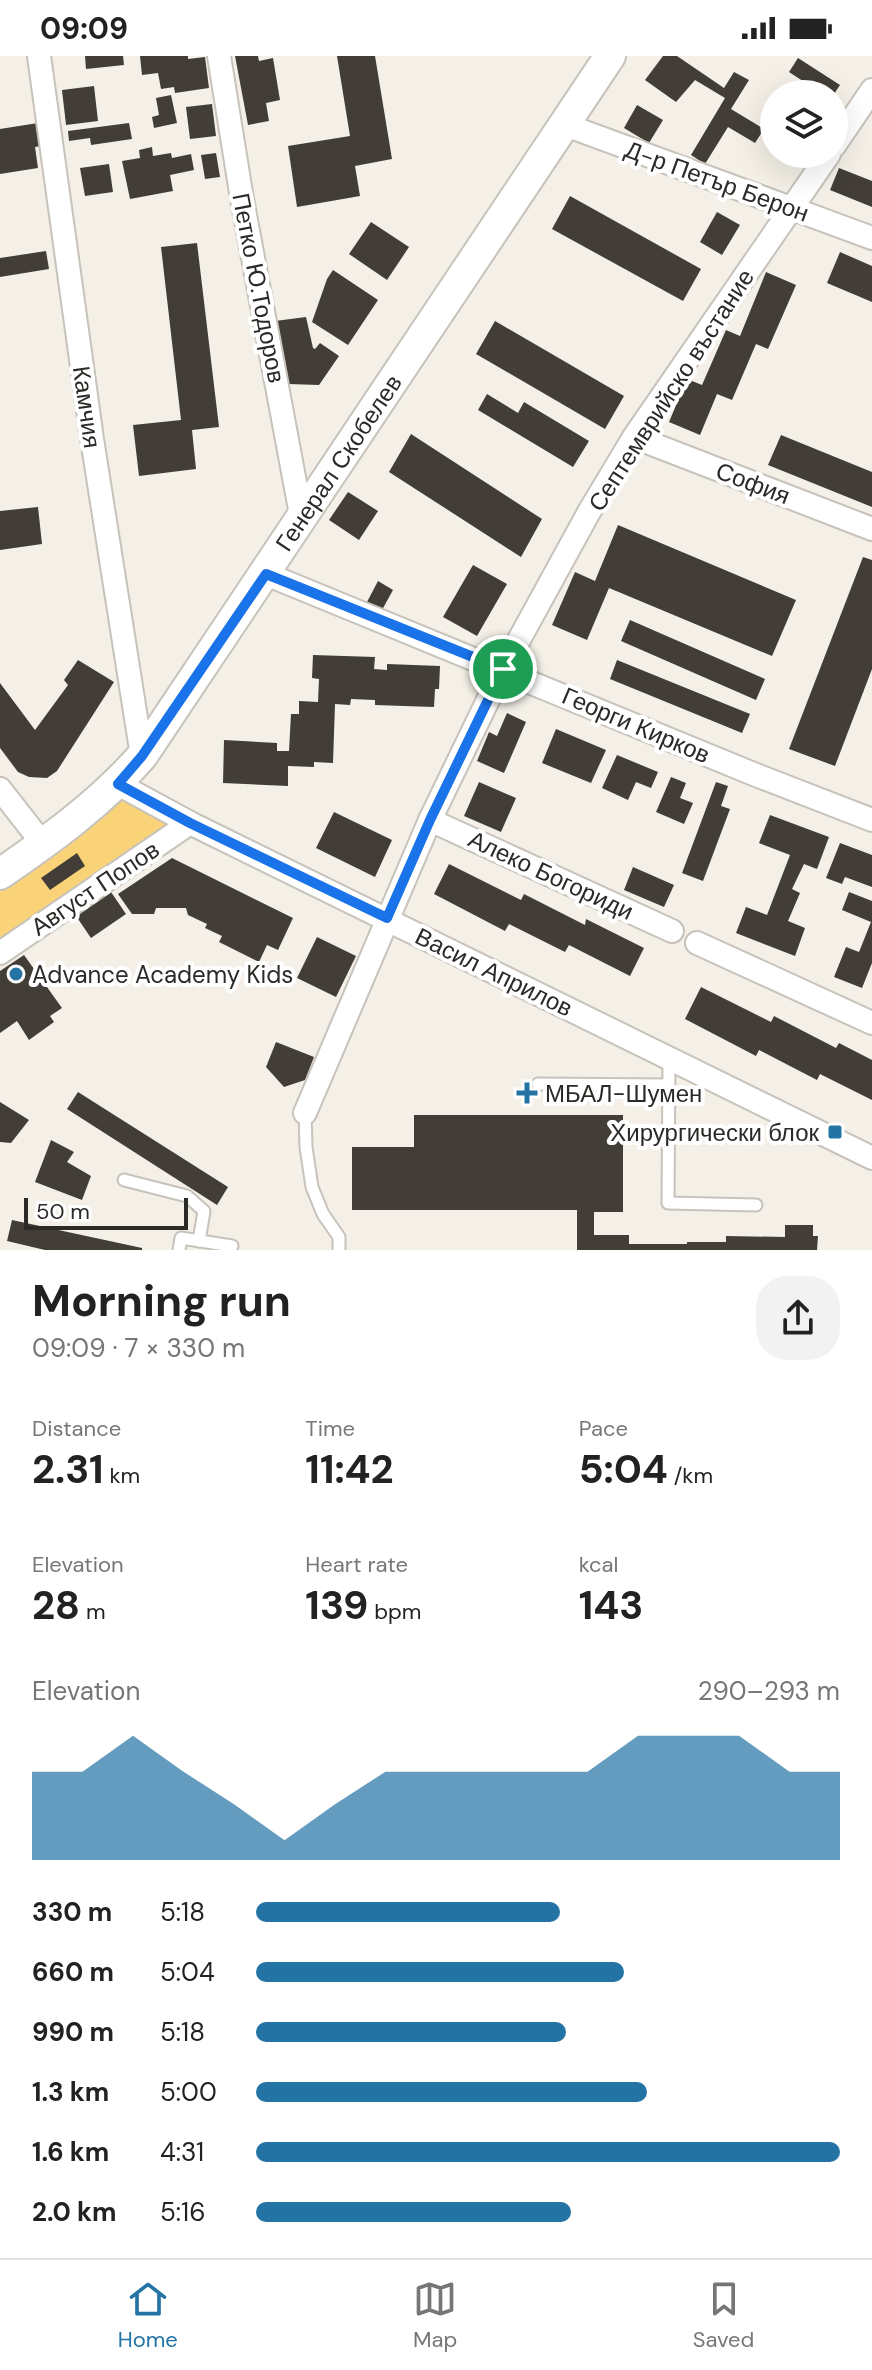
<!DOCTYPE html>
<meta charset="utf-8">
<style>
body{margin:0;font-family:"DM Sans",sans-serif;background:#f2f2f2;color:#222;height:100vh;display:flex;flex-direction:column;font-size:30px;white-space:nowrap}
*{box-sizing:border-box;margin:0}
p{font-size:26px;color:#767676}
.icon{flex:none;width:44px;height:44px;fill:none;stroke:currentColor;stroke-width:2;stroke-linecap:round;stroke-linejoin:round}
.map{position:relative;height:1194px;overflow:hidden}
.details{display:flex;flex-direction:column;background:#fff;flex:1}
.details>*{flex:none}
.tools{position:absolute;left:760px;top:24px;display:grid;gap:16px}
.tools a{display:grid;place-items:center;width:88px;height:88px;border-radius:50%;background:#fff;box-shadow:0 8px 32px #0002;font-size:40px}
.scale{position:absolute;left:24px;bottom:20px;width:164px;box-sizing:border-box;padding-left:8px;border:4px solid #2c2a27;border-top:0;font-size:22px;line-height:28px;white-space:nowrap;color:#2c2a27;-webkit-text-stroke:6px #fff;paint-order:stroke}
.pin{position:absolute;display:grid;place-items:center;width:68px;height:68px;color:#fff;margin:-34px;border:4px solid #fff;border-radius:50%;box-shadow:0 2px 8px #0007}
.round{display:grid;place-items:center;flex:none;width:84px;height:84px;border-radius:32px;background:#f2f2f2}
.overview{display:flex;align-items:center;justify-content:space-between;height:136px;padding:0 32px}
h1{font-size:44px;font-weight:700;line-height:60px}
.figures{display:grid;grid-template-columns:repeat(3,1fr);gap:12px;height:136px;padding:8px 32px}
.figures div{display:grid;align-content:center}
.figures b{font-size:40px;font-weight:700}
.figures small{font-size:22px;font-weight:400}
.figures p{font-size:22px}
.chart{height:224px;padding:16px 32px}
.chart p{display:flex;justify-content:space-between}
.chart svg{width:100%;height:144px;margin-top:8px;fill:#2373a5;opacity:.7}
ul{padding:0 32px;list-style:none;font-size:26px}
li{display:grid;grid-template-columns:128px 96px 1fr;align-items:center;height:60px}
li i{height:20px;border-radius:10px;background:#2373a5}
.status{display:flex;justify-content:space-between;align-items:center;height:56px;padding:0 40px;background:#fff;direction:ltr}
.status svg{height:22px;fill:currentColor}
.tabs{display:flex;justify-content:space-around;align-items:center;height:112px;border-top:2px solid #e0e0e0;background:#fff;font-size:22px;color:#767676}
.tabs a{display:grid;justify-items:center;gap:4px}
.tabs .on{color:#2373a5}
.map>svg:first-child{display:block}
</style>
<div class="status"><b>09:09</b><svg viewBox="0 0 49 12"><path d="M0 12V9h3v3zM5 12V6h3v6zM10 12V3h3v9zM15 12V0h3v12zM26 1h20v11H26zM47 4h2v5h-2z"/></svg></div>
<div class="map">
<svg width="872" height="1194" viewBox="0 0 872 1194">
<rect width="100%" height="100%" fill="#f4f0e7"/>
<polygon fill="#fad379" points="118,728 190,767 0,897 0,818"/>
<g fill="#423e37">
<polygon points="85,0 123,0 124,9 86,13"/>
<polygon points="140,0 188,0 188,3 205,1 209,32 175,37 174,31 161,33 158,17 142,19"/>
<polygon points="235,0 258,0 259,5 273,2 280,44 266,47 269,65 248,69"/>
<polygon points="337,0 375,0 392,103 355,110 360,140 297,151 288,90 350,80"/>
<polygon points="663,0 677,0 724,32 734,16 749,24 731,53 764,73 755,87 728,71 705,108 691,99 725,42 695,24 676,46 645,24"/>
<polygon points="798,2 840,29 834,38 807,38 812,31 789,16"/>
<polygon points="94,30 98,65 66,69 62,34"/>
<polygon points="171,39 177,67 154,72 152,61 159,59 156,42"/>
<polygon points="212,48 216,80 190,83 186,51"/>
<polygon points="637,49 663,64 649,87 624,72"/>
<polygon points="38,67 42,90 35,91 38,112 0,118 0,73"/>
<polygon points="129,67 132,83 91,89 90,82 69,85 68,75"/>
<polygon points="152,91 153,100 171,97 172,102 191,98 194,114 170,119 173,135 130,143 122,105 140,102 139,94"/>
<polygon points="216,97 220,121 205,123 201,99"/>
<polygon points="109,108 113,136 85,140 80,112"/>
<polygon points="839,112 872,125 872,151 830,134"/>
<polygon points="570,140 701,213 683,245 552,173"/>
<polygon points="717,156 740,169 722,199 700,186"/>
<polygon points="371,166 409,191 387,224 349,198"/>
<polygon points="197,187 219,371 192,374 196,413 139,420 133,369 181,364 161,191"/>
<polygon points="46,195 49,213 0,221 0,202"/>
<polygon points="840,196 872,210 872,246 827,227"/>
<polygon points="333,214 378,244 348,289 312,266 327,223"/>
<polygon points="766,216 796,229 768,293 756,288 732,344 717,338 700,379 669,366 687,323 702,329 726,274 740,280"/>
<polygon points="306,261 313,292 315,293 320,287 339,300 319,329 288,328 275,265"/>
<polygon points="495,265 624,340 605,373 476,298"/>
<polygon points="487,338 518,357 524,346 589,385 573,411 478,354"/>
<polygon points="411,378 542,463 521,501 389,416"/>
<polygon points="781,379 872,416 872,451 768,409"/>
<polygon points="348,436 378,455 359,484 329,464"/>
<polygon points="38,451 42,488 0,494 0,455"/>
<polygon points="618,469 796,544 772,600 609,532 587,584 552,569 575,516 595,525"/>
<polygon points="863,501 872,504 872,613 835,710 789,693"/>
<polygon points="473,509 507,528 477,580 443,561"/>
<polygon points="378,525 393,534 382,554 367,546"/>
<polygon points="630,564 765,623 756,644 621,585"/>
<polygon points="313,599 375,601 374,613 387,614 387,608 440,610 439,633 435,633 434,651 375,649 375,644 351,643 350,649 335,648 333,707 314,706 314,711 288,710 288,730 223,727 224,684 277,687 277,695 289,695 291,658 299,658 299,645 318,646 319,623 312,622"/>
<polygon points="78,604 114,626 57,715 47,722 29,721 18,716 0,692 0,627 35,674 68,629 64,624"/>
<polygon points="617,604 750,658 742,677 610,623"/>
<polygon points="507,657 526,666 504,717 477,705 489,676 497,680"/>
<polygon points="556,673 606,694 591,727 542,707"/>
<polygon points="617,699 658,716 651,732 636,726 628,744 602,732"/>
<polygon points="671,721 686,727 680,742 693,747 684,768 656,756"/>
<polygon points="479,726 516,742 501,776 464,760"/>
<polygon points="716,726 728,730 721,750 730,753 703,825 682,817"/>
<polygon points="334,756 392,784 375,821 316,792"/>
<polygon points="770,759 829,781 817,813 804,808 792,833 800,837 788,865 805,872 795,900 736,877 746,851 767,859 790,799 759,787"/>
<polygon points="840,787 872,799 872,831 845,821 842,828 826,822"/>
<polygon points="77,797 85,810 50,834 41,822"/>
<polygon points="172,802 293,862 278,894 267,889 259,906 219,886 222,880 205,872 207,868 188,859 186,852 156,852 154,858 132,858 118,838"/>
<polygon points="449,808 521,844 524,838 585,869 586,863 644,892 630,920 569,889 565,896 509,868 505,875 434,838"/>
<polygon points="633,811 674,829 664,851 624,834"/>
<polygon points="111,836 126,858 91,882 76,860"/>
<polygon points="849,836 872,845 872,907 862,932 834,921 846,891 859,896 871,866 842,854"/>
<polygon points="317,881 356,900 336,941 297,922"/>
<polygon points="24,899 62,952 50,960 54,966 29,984 17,965 0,977 0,915"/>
<polygon points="701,931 771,966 774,960 836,992 839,987 872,1004 872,1044 820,1018 817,1024 759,994 756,1000 685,963"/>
<polygon points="276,986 314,1001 305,1024 284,1031 266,1011"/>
<polygon points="78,1036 228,1131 217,1149 67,1053"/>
<polygon points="0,1046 29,1064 11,1087 0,1086"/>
<polygon points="414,1059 623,1059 623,1156 594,1156 594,1179 629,1179 629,1188 687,1188 687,1186 726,1186 726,1180 785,1181 785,1169 813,1169 813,1180 818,1180 817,1194 577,1194 577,1154 352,1154 352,1091 414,1091"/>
<polygon points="51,1084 74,1096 67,1106 91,1120 82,1144 35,1126"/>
<polygon points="12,1164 142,1192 142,1194 45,1194 7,1185"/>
</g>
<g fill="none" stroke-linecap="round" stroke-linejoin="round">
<defs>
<g id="lane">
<polyline points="669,1003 668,1147 756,1149"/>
<polyline points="538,1028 668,1029"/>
<polyline points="305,1057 306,1091 312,1131 323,1158 339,1181 339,1194"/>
<polyline points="124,1124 187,1140 204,1155 199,1185"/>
<polyline points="179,1194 181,1182 232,1190"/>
</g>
<g id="street">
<polyline points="39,0 92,383 142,700"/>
<polyline points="219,0 242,143 302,464"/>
<polyline points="563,68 872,182"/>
<polyline points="834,90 872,34"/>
<polyline points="634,381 872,473"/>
<polyline points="266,518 756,719 872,764"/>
<polyline points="118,728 190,767 872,1102"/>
<polyline points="0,733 43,788"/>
<polyline points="430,764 672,875"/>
<polyline points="697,887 872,967"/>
<polyline points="0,897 190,767"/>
<polyline points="305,1057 430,764 503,613 589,456 634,381 829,98"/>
</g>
<g id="secondary">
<path id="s1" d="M 0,818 C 51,783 101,747 142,700 L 610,0"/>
</g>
</defs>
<use href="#lane" stroke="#c7c3bb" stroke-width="15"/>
<use href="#street" stroke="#c7c3bb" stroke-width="26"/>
<use href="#secondary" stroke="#c7c3bb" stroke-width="34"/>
<use href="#lane" stroke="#fff" stroke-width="11"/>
<use href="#street" stroke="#fff" stroke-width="22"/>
<use href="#secondary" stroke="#fff" stroke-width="30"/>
</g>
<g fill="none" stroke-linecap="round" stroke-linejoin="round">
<defs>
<polygon id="route" points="266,518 503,613 430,764 387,862 190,767 118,728 142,700"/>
</defs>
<use href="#route" stroke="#fff" stroke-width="16"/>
<use href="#route" stroke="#1a73e8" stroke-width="10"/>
</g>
<g fill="#2373a5" stroke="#fff" stroke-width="3">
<circle cx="16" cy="918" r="8"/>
<path d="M523 1025h8v8h8v8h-8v8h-8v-8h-8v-8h8z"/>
<rect x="827" y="1068" width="16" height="16" rx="4"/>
</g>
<g text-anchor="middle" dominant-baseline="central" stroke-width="8" stroke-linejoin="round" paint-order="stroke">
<g font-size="24" fill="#2c2a27" stroke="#fff">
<text transform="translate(717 125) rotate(20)">Д-р Петър Берон</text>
<text transform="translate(259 232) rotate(79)">Петко Ю.Тодоров</text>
<text transform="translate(671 334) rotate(-57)">Септемврийско въстание</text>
<text transform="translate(87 351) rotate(82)">Камчия</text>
<text stroke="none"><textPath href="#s1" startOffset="538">Генерал Скобелев</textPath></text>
<text transform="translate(753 427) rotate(21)">София</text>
<text transform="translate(636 669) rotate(23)">Георги Кирков</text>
<text transform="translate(551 819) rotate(25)">Алеко Богориди</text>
<text transform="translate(95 832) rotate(-34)">Август Попов</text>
<text transform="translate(494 916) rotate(26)">Васил Априлов</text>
</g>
<g font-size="24" fill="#2c2a27" stroke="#fff" text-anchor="start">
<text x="32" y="918">Advance Academy Kids</text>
<text x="545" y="1037">МБАЛ-Шумен</text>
<text x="819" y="1076" text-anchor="end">Хирургически блок</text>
</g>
</g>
</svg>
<div class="tools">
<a><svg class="icon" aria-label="layers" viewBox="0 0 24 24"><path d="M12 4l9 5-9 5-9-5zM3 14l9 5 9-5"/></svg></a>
</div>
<div class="scale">50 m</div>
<div class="pin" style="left:503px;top:613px;background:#1e9e55"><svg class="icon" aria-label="arrive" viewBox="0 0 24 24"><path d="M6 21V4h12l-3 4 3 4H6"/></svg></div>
</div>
<section class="details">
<div class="overview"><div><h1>Morning run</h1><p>09:09 · 7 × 330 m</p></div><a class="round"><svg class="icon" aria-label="share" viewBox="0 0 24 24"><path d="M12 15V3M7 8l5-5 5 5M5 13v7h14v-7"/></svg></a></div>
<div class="figures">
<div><p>Distance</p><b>2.31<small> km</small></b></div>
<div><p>Time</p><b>11:42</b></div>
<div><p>Pace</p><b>5:04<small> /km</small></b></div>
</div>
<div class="figures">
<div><p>Elevation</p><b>28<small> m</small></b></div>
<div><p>Heart rate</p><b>139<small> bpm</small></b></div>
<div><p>kcal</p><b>143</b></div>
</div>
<div class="chart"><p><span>Elevation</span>290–293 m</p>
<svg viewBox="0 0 160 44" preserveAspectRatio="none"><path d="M0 44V17L10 17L20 6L30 17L40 27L50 38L60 27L70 17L80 17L90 17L100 17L110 17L120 6L130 6L140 6L150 17L160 17V44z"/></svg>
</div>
<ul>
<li><b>330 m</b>5:18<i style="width:52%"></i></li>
<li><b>660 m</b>5:04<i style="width:63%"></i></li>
<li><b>990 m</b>5:18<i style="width:53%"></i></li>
<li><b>1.3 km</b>5:00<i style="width:67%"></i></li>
<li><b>1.6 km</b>4:31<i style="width:100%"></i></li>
<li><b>2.0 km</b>5:16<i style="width:54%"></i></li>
</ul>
</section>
<nav class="tabs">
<a class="on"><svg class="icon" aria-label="home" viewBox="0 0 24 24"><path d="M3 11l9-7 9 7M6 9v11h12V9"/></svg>Home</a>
<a><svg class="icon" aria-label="map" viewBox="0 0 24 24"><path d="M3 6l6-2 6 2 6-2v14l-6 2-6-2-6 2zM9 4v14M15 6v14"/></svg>Map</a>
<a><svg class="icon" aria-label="saved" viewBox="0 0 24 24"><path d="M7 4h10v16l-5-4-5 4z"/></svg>Saved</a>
</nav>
